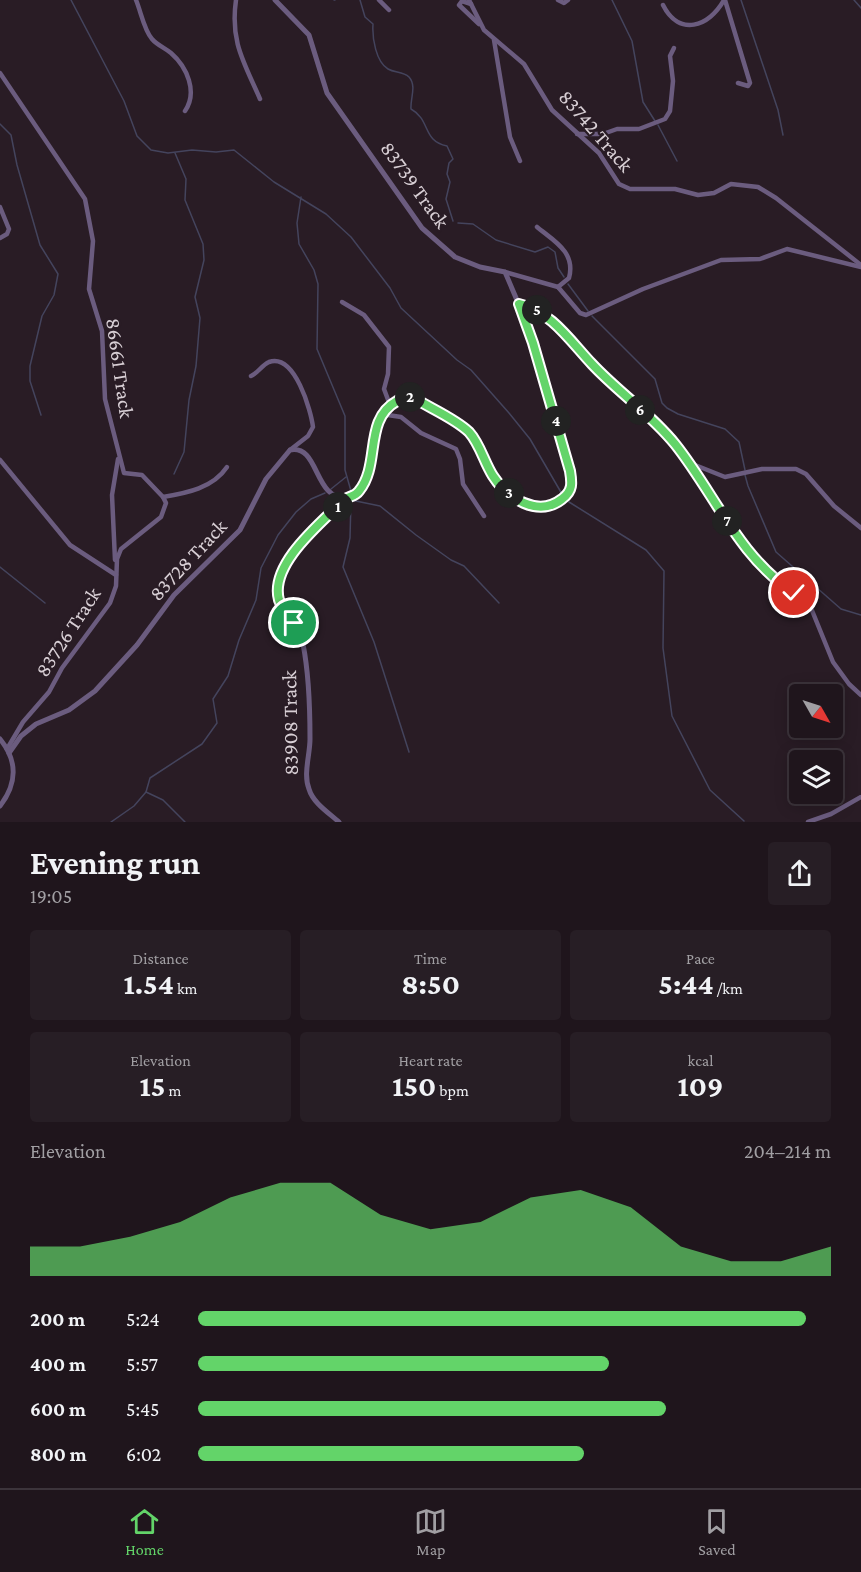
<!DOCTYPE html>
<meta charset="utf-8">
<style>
body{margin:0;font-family:"Crimson Pro",serif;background:#271e25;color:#f1f3f6;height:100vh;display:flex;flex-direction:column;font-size:22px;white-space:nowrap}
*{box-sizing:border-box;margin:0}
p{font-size:20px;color:#a19fa3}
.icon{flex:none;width:33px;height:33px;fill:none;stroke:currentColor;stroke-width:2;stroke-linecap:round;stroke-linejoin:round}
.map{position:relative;height:822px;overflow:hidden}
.side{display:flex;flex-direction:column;background:#1f151c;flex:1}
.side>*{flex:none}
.needle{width:39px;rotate:129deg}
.fabs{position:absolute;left:789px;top:684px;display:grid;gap:12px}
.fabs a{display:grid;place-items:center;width:54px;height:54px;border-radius:6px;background:#1f151c;box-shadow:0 3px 15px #0003,0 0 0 2px #3c343b;font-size:30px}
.pin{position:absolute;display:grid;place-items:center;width:51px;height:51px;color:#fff;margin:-26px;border:3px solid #fff;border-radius:50%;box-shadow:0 2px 6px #0007}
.km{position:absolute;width:30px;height:30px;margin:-15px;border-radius:50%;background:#222;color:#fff;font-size:16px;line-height:30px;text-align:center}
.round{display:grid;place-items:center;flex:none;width:63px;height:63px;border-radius:6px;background:#271e25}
.head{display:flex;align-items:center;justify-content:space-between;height:102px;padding:0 30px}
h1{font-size:33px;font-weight:700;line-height:45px}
.metrics{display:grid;grid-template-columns:repeat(3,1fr);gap:9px;height:102px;padding:6px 30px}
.metrics div{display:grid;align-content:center;border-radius:6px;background:#271e25;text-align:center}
.metrics b{font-size:30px;font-weight:700}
.metrics small{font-size:16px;font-weight:400}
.metrics p{font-size:16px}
.chart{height:168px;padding:12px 30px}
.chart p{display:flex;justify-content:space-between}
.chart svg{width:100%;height:108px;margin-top:6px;fill:#63d469;opacity:.7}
ul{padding:0 30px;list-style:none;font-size:20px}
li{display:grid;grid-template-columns:96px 72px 1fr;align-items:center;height:45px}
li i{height:15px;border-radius:8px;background:#63d469}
.tab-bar{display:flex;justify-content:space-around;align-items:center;height:84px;border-top:2px solid #3c343b;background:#1f151c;font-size:16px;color:#a19fa3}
.tab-bar a{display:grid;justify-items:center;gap:3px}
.tab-bar .active{color:#63d469}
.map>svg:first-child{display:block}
</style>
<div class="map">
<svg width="861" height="822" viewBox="0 0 861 822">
<rect width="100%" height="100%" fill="#291c25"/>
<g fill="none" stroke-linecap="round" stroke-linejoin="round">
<g stroke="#44445d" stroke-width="1.5">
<polyline points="71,0 124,101 137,136 151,150 168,153 192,150 216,152 234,150 274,182 326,214 351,237 390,288 401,308 457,360 471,370 509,413 530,439 562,494"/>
<polyline points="334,0 335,0"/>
<path d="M 360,0 L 365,17 L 373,24 C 372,38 376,62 388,69 C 395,73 403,71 409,77 C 417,86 410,99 411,109 C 431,120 422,141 447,146 L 453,159 L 449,163 L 447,174 L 450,182 L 446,199 L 453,221"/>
<polyline points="612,0 632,41 643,102 655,121"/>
<polyline points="741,0 778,110 783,135"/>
<polyline points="854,0 861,8"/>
<polyline points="0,124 11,135 17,165 40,245 58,274 54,295 42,316 30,366 30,381 41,415"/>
<polyline points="658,125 677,161"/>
<polyline points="301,197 297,223 299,244 314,270 318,284 317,349 345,416 345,470 351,491"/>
<polyline points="458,223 473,224 496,240 535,252 548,247 555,252 558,268 564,277"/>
<polyline points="568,284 588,311"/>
<polyline points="592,316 655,379 662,403 667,408 678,414 725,429 739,442 745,470"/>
<polyline points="174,474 184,452 189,400 196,366 200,318 195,297 204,260 203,244 185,200 186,179 175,153"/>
<polyline points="745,475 748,486 776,552 841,609 861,615"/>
<polyline points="331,489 346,477"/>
<polyline points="569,502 646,550 664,571 663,648 672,716 710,790 744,821"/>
<polyline points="0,567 45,603"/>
<polyline points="409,752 374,642 343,567 350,538 351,500 380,506 416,535 451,560 464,566 499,603"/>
<polyline points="146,792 163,800 185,822"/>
<polyline points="111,822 134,806 146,792 150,778 202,744 217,723 213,699 228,676 239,640 256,600 261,568 278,535 296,512 311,499 325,493"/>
</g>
<g stroke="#6b5c7f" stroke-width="4.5">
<path d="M 136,0 C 141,12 144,30 152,39 C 157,45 165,48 171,53 C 187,67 198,92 185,111"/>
<path d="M 236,0 C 230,42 244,62 260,99"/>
<polyline points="379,0 389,10"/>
<polyline points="469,0 484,30 524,64 552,110 599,153 619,184 630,189 675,189 698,195 714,193 731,184 758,187 776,198 861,265"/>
<polyline points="558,0 564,3 568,0"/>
<polyline points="725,0 750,83 748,86 738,83"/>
<polyline points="471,4 462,1 459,5 479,24"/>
<path d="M 663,5 C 679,37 709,27 724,0"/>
<polyline points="494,40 510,137 520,161"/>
<polyline points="0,73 85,199 93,241 89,289 102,331 105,399 124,473 142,475 163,497 166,503 161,517 121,549 117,559 116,586 110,603 62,668 49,692 23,722 7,749"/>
<polyline points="577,134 603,134 617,129 639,129 665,119 670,111 673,81 670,56 674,48"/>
<polyline points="0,207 9,229 7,234 0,238"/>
<path d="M 537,227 C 554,241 576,252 569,278 L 558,287"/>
<polyline points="505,272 558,287"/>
<polyline points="558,287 580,313 586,315 643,289 721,260 760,259 787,249 861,267"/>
<polyline points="342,302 364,315 389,347 388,374 384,389 390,405"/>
<polyline points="519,304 537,310 549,318 606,379 673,442 744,544 763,568 811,608 833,662 849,684 861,695"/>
<path d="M 251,376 C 258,373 262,365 269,362 C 295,353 311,411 313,427 L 308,436 L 290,450"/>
<polyline points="381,414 401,417 421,433 456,449 460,459 463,484 484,516"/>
<polyline points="0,460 70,545 116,575"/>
<polyline points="690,463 725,477 762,469 796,469 806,474 834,506 861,528"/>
<path d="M 163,497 C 187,493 213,488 227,467"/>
<polyline points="115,560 112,495 118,459"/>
<polyline points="808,822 831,814 861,797"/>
</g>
<g stroke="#6b5c7f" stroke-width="5">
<path d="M 0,739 C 18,761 17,784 0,806"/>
<path d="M 9,753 L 21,736 L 36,724 L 69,710 L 95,691 L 137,645 L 174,595 L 240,530 L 266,479 L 290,450 C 320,444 313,501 348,498 C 385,494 357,394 410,397 C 424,403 457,420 467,430 C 479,442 484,460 492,474 C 506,497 537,518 562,500 C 573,492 572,483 570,471 L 528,326 L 505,272 L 480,267 L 455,257 L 422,228 L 327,93 L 309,35 L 275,0"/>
<path d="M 339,822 C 329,813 313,803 309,789 C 303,774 310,755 310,739 C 310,709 309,674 303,644 C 298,621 273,607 279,582 C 288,544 324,526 346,498"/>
</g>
</g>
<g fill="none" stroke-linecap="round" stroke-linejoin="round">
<defs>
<path id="route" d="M 294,623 C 289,616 282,609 279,600 C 269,564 322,522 344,500 C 348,496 355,497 359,491 C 381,464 363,420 397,401 C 403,397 407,396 414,398 C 430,408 456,419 469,432 C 480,444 484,462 493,476 C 507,498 538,518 562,499 C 573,491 572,483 570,471 L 533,343 L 519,304 C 551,311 571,342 592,364 C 618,392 651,414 675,444 C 715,494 738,556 794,593"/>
</defs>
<use href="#route" stroke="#fff" stroke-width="12"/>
<use href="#route" stroke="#63d469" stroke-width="8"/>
</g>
<g text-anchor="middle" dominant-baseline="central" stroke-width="4.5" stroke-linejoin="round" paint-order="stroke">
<g font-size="21" fill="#d8cfd5" stroke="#291c25">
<text transform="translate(596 131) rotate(49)">83742 Track</text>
<text transform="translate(415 185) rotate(54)">83739 Track</text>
<text transform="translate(120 368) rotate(82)">86661 Track</text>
<text transform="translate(188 560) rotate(-47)">83728 Track</text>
<text transform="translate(68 632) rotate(-57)">83726 Track</text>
<text transform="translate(290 723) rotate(-91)">83908 Track</text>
</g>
</g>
</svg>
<div class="fabs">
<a><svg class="needle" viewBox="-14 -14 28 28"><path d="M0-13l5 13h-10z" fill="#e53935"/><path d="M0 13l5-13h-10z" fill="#a19fa3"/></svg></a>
<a><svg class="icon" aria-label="layers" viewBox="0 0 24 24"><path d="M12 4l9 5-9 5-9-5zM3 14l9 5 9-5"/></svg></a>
</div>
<div class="pin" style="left:294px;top:623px;background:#1e9e55"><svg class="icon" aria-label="arrive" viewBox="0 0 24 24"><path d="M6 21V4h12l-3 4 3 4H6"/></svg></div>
<div class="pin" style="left:794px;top:593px;background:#d93025"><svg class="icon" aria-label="check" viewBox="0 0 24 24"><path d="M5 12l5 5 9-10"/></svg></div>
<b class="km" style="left:338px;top:507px">1</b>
<b class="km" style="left:410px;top:397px">2</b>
<b class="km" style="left:509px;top:493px">3</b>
<b class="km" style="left:556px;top:421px">4</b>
<b class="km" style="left:537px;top:310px">5</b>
<b class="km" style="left:640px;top:410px">6</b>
<b class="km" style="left:727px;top:521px">7</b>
</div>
<section class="side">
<div class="head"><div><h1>Evening run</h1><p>19:05</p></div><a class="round"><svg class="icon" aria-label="share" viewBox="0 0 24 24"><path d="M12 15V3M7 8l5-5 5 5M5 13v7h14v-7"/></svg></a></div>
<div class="metrics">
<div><p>Distance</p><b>1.54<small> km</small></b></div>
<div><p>Time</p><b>8:50</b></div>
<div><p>Pace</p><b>5:44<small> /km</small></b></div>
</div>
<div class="metrics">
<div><p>Elevation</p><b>15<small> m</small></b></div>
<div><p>Heart rate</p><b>150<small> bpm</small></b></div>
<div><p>kcal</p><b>109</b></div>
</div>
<div class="chart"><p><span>Elevation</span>204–214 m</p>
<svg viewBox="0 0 160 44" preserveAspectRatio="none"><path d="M0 44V32L10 32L20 28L30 22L40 12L50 6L60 6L70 19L80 25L90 22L100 12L110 9L120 16L130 32L140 38L150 38L160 32V44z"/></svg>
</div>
<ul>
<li><b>200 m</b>5:24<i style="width:96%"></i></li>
<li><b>400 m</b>5:57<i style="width:65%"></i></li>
<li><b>600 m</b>5:45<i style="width:74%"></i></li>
<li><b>800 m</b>6:02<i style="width:61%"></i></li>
</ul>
</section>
<nav class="tab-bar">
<a class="active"><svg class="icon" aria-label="home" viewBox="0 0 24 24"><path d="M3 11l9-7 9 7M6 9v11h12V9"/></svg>Home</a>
<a><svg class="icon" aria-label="map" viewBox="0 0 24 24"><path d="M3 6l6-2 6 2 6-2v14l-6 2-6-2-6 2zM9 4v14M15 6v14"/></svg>Map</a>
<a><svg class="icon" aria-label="saved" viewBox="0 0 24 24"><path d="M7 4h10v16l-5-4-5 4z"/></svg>Saved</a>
</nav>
